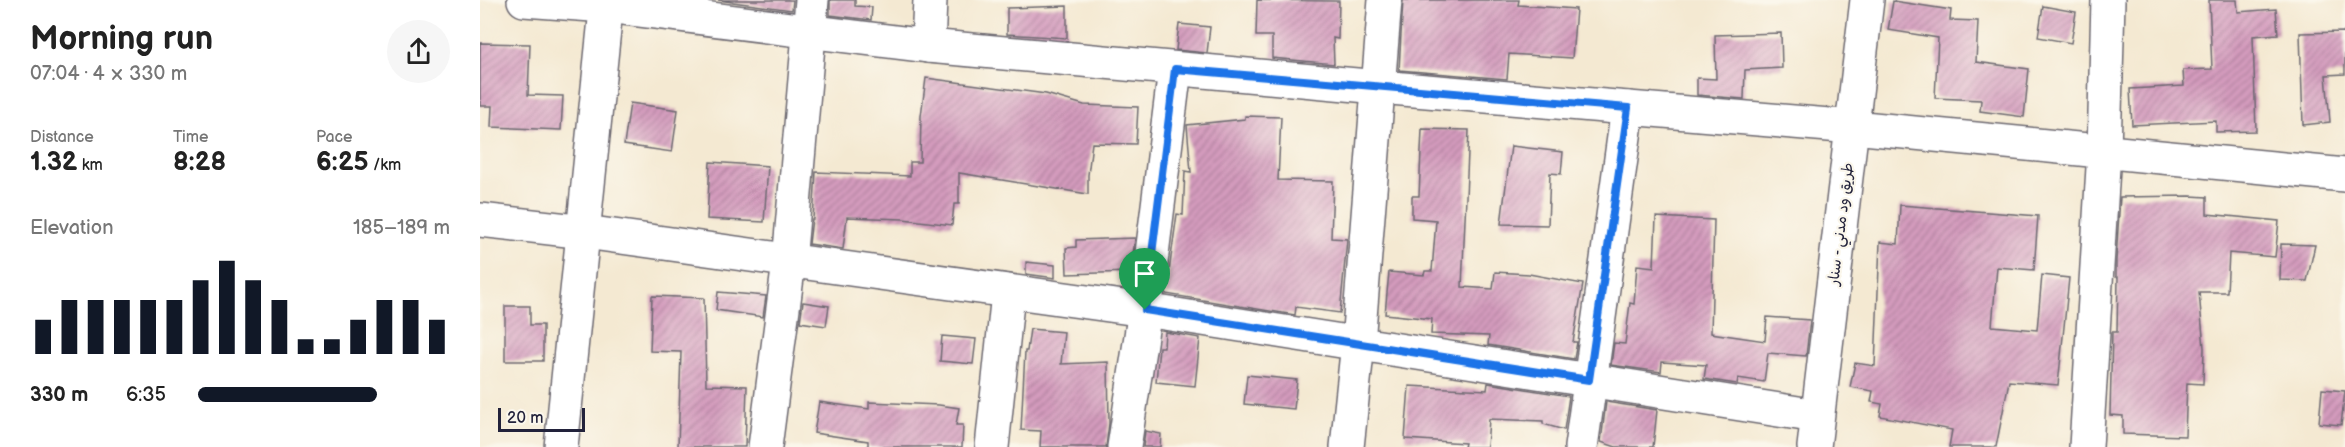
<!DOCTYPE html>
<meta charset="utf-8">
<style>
body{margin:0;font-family:"Balsamiq Sans","Playpen Sans Arabic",sans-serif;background:#f6f6f6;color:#222;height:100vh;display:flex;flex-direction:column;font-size:22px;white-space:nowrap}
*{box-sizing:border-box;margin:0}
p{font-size:20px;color:#767676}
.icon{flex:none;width:33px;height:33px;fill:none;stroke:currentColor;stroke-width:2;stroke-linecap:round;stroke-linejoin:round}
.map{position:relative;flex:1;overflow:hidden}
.side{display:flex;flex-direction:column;background:#fff;width:480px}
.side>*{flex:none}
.scale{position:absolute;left:18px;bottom:15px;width:87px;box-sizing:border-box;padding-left:6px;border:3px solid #22223b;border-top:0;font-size:16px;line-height:21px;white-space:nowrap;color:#22223b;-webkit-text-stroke:4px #fbf7ec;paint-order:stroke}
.pin{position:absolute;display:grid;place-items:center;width:51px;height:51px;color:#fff;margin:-62px -26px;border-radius:50% 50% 50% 0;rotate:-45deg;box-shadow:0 0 6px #0007}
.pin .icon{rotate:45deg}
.round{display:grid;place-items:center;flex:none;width:63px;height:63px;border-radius:32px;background:#f6f6f6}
.headline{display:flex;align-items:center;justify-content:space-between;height:102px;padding:0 30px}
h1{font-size:33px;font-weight:800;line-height:45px}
.figures{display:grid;grid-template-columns:repeat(3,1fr);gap:9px;height:102px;padding:6px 30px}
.figures div{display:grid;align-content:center}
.figures b{font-size:26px;font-weight:800}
.figures small{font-size:16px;font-weight:400}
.figures p{font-size:16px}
.chart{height:168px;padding:12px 30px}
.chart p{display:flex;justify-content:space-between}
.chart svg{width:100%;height:108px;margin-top:6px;stroke:#111827;stroke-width:6}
ul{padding:0 30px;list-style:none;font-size:20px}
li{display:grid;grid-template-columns:96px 72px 1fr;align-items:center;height:45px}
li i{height:15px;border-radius:8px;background:#111827}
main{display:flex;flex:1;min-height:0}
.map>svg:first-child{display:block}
</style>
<main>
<section class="side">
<div class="headline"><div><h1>Morning run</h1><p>07:04 · 4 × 330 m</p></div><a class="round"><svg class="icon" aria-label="share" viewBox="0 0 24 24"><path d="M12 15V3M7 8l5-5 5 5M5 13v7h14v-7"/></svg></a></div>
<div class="figures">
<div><p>Distance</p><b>1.32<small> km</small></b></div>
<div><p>Time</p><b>8:28</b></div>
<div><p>Pace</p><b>6:25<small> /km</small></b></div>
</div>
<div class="chart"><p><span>Elevation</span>185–189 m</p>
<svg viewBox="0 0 160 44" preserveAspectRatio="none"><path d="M5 44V30M15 44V22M25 44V22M35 44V22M45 44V22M55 44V22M65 44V14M75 44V6M85 44V14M95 44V22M105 44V38M115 44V38M125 44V30M135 44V22M145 44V22M155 44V30"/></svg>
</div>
<ul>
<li><b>330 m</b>6:35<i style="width:71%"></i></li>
</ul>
</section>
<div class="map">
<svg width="1865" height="447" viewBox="0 0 1865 447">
<defs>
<pattern id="building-hatch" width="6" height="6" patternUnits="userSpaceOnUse" patternTransform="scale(1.5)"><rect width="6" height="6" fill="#d49bbd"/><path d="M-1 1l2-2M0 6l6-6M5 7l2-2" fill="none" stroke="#ac7e9b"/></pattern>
</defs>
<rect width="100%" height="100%" fill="#fbf7ec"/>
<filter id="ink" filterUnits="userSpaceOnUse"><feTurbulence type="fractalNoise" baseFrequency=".0167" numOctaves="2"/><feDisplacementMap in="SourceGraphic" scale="12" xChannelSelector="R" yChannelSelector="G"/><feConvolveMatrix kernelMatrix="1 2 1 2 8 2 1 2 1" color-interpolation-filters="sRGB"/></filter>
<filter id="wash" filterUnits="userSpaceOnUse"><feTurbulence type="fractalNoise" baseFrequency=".008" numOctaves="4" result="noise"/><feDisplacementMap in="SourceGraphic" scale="24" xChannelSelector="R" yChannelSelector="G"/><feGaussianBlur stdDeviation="1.35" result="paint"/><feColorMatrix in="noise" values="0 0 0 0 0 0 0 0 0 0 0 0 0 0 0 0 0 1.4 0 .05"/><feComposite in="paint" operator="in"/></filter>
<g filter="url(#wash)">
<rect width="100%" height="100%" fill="#f4e9d2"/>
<g id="blocks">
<g fill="url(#building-hatch)">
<polygon points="238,0 313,0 312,10"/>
<polygon points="350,0 375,0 375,6 392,7 391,20 350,15"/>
<polygon points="777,0 859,1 858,39 853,38 854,64 792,58 792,36 776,36"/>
<polygon points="923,0 1039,0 1038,5 1096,9 1092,58 1029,54 1027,79 919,70"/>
<polygon points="1729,0 1757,0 1758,12 1796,9 1798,34 1773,36 1776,131 1736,132 1736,121 1652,125 1650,89 1704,86 1703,70 1732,69"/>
<polygon points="1413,1 1471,10 1470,20 1498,21 1496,62 1549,69 1544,117 1500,111 1501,100 1455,98 1458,38 1408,30"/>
<polygon points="587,6 587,38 527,34 527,8"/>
<polygon points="1563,6 1596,12 1591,43 1558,37"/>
<polygon points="699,24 730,27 727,53 696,50"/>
<polygon points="1865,32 1865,74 1846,75 1850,122 1823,125 1820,33"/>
<polygon points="1301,33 1302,68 1265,70 1264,99 1217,95 1217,78 1236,79 1235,35"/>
<polygon points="0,43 50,44 48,95 83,96 81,130 11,127 12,106 0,106"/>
<polygon points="446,78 566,94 604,105 658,107 656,144 612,143 608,175 608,194 479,173 479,204 474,204 472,225 423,219 367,217 363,249 329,244 332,219 333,219 336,172 430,176 430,162 440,162 441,116"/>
<polygon points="150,103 198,110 192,152 144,145"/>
<polygon points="765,116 801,117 798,180 853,181 851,238 867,239 860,313 816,307 815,315 686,294 697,214 703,215 705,171 711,172 707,125 765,119"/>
<polygon points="942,129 989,130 982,287 1013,289 1015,272 1049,274 1103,284 1093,342 1097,342 1094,359 1008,345 1009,336 951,334 952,319 905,314 909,272 944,275 945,271 952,271 956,220 932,218 932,196 939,196"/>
<polygon points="1031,146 1083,152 1081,174 1070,173 1068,225 1021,224"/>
<polygon points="230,162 288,166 284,222 227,219"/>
<polygon points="1710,196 1727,197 1727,214 1799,221 1795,257 1749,253 1747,292 1719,292 1724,348 1723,384 1707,383 1705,436 1643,434 1643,416 1630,415 1632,332 1637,332 1638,277 1636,277 1636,261 1640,197"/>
<polygon points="1420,205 1558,216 1554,270 1517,267 1512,326 1557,330 1562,275 1589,278 1578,385 1529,381 1516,447 1469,447 1472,430 1400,416 1402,404 1391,402 1393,391 1370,387 1375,363 1395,366 1400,242 1418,244"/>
<polygon points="1176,217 1234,220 1231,333 1285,341 1287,317 1330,320 1326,356 1288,353 1284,382 1258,378 1257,384 1224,379 1226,365 1182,362 1181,372 1131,365 1134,343 1145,344 1150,303 1154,304 1157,265 1174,267"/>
<polygon points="655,238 651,272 587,274 586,248 596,247 596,240"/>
<polygon points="1801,244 1835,245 1827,281 1800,280"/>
<polygon points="546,262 575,265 575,278 546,274"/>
<polygon points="238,292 286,296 283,317 236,310"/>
<polygon points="172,296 224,298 226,385 267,386 265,447 198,447 201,352 170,351"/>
<polygon points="323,302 349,306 346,326 320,322"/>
<polygon points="25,306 50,306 50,325 63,325 63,361 25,361"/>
<polygon points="550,329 584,332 581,364 628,362 629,423 626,447 560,447 561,431 541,430 545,351 547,351"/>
<polygon points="685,332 720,338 715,386 676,382 679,347 684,347"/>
<polygon points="462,336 496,339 493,364 460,361"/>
<polygon points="767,375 817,380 814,409 764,404"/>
<polygon points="1008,383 1089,396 1084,430 1063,424 1063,421 1009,419 1007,447 984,447 985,443 925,439 929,386 1007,390"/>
<polygon points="1842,389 1865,391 1861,425 1839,423"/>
<polygon points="339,402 389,409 389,402 459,405 479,408 476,425 483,425 482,447 388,447 388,441 334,433"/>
<polygon points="1126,402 1177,410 1173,447 1136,447 1121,442"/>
<polygon points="665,431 681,434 680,447 663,447"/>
</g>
</g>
</g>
<g filter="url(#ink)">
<use href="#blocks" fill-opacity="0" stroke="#6c6870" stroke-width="1.5"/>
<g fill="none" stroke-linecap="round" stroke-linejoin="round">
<defs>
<g id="minor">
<polyline points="44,0 126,6 448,46 899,87 1373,127 1865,175"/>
<polyline points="448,46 450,0"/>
<polyline points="0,220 105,232 665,310 1337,416"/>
<polyline points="81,447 127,0"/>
<polyline points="285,447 309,262 332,0"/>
<polyline points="512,447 528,293"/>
<polyline points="644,447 665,310 695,69"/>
<polyline points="867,447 878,343 905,0"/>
<polyline points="1101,447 1148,108"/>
<polyline points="1334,447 1387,0"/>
<polyline points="1606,447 1624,151 1628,0"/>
</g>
</defs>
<use href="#minor" stroke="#6c6870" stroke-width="36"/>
<use href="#minor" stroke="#fff" stroke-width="33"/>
</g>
</g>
<g fill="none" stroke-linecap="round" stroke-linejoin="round" filter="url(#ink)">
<defs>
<polygon id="route" points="695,69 1148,108 1109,380 665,310"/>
</defs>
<use href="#route" stroke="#fff" stroke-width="12"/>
<use href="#route" stroke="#1a73e8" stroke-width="8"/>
</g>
<g text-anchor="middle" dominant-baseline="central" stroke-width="4.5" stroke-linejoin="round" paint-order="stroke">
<g font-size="15" fill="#22223b" stroke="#fbf7ec">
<text transform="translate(1361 224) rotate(-83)">طريق ود مدني - سنار</text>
</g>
</g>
</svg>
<div class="scale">20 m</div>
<div class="pin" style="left:665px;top:310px;background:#1e9e55"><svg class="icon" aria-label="arrive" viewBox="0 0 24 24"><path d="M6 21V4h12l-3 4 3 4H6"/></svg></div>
</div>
</main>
